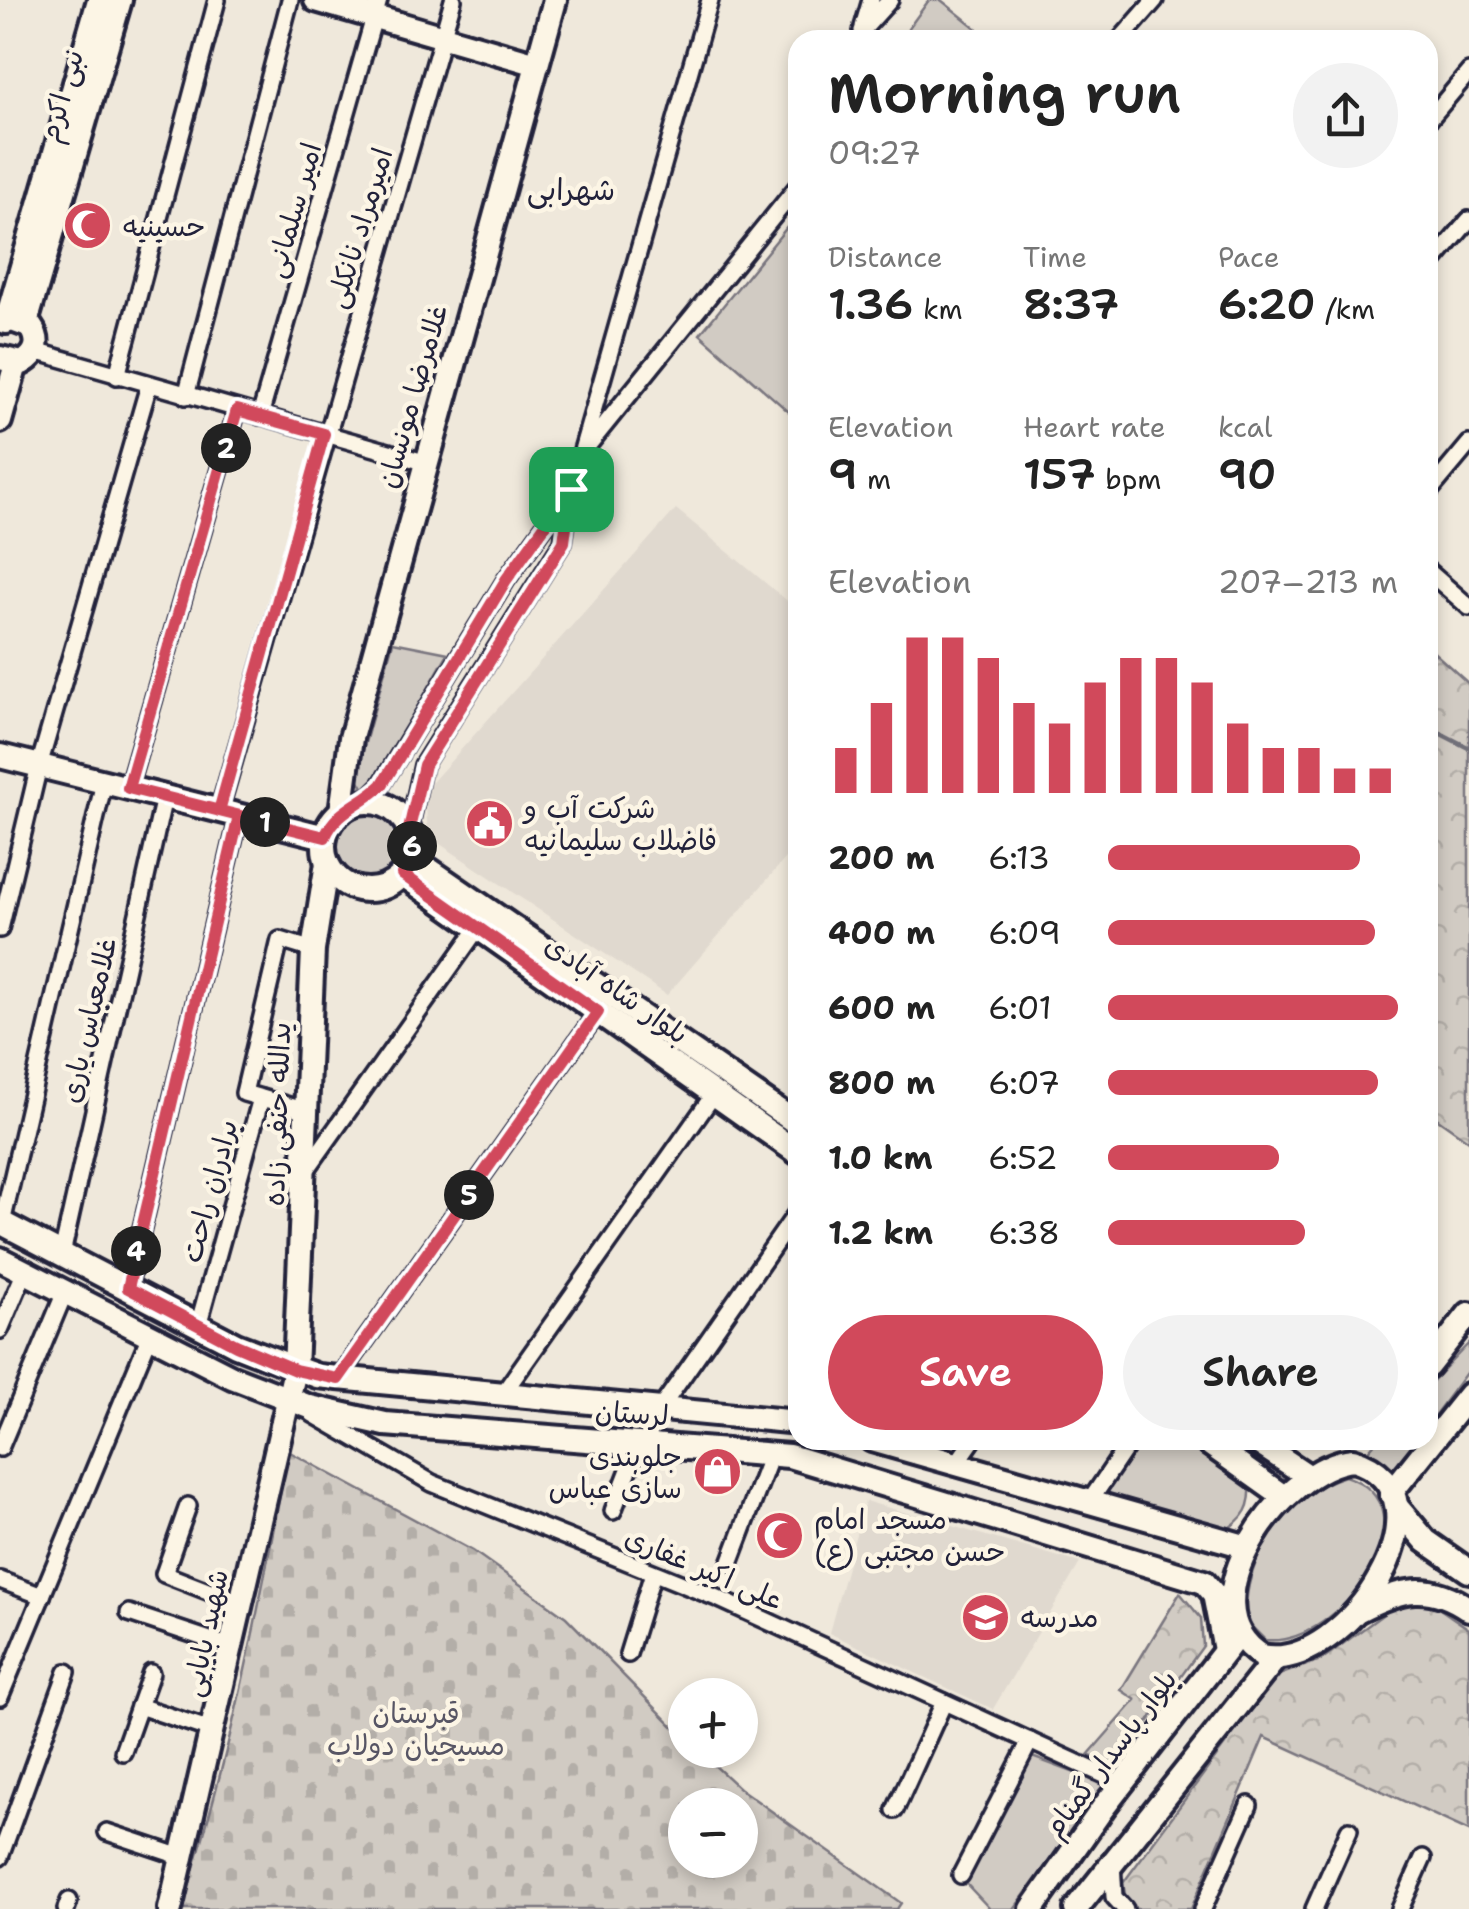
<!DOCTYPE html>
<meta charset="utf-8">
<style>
body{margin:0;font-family:"Shantell Sans","Playpen Sans Arabic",sans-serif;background:#f2f2f2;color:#222;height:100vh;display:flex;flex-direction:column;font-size:38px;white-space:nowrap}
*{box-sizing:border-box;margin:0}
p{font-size:32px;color:#767676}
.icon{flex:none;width:55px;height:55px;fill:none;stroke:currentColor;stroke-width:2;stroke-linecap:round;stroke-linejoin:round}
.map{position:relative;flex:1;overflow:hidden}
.details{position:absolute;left:788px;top:30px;width:650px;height:1420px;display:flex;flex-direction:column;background:#fff;border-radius:30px;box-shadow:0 5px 15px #0003}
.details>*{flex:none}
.fabs{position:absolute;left:668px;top:1678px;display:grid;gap:20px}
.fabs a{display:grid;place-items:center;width:90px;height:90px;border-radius:50%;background:#fff;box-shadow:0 5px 15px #0003;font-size:50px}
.pin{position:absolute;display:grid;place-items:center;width:85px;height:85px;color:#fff;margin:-42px;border-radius:20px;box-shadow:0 5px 15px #0006}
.km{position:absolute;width:50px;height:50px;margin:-25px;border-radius:50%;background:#222;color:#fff;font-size:28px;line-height:50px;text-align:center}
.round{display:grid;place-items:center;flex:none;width:105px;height:105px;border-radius:52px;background:#f2f2f2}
.overview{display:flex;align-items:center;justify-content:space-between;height:170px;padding:0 40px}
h1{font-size:55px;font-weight:600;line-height:75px}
.figures{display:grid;grid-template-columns:repeat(3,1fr);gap:15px;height:170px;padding:10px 40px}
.figures div{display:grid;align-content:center}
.figures b{font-size:42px;font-weight:600}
.figures small{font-size:28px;font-weight:400}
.figures p{font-size:28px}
.chart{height:280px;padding:20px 40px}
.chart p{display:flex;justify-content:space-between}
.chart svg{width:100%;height:180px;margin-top:10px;stroke:#d1495b;stroke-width:6}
.cta{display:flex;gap:20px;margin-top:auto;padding:20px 40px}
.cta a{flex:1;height:115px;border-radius:60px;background:#d1495b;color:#fff;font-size:40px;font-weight:600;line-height:115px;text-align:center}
.cta a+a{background:#f2f2f2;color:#222}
ul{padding:0 40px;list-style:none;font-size:32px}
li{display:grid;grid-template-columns:160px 120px 1fr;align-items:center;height:75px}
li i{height:25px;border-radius:12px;background:#d1495b}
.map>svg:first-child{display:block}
</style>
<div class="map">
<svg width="1469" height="1909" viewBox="0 0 1469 1909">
<defs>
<pattern id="forest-crowns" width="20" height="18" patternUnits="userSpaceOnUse" patternTransform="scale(2.5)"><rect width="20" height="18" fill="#d1cbc3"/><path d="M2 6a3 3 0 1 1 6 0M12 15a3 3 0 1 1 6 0" fill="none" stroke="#b3aea8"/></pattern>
<pattern id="cemetery-stones" width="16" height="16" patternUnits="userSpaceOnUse" patternTransform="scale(2.5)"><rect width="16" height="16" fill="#d1cbc3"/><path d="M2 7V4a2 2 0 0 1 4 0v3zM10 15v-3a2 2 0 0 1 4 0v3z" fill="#b3aea8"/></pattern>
</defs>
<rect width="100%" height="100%" fill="#efe8db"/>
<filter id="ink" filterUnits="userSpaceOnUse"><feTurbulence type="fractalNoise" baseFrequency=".01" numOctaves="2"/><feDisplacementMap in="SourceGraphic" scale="20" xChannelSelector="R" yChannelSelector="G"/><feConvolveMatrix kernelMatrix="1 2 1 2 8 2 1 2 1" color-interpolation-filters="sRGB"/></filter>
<g filter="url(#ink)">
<g fill="#e0d9cf">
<polygon points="676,509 797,609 798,844 667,995 428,836 425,790"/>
<polygon points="865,1501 1080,1563 993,1709 829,1633"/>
</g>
<g fill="#d1cbc3" stroke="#7a767f" stroke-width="2.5">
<polygon points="929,0 941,0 991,40 921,40 908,29"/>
<polygon points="797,215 797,419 700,334"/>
<polygon points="393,642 448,653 376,780 364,789 358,779 360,761"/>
<circle cx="369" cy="845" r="34"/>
<polygon points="1469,1343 1469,1369 1428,1424 1428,1386"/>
<path d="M 1138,1440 L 1199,1440 L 1250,1481 C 1252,1507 1245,1518 1223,1532 L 1099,1499 Z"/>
<polygon points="1377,1440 1416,1440 1400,1464 1384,1471 1365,1454"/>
<path d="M 1345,1476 C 1439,1506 1341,1648 1265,1640 L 1246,1621 C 1242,1560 1286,1493 1345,1476 Z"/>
<polygon points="1024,1754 1105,1784 1014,1909 990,1909 961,1878"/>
</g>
<g fill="url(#forest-crowns)" stroke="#7a767f" stroke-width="2.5">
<polygon points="1428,647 1469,684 1469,1141 1428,1112"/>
<polygon points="1180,1593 1201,1618 1203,1646 1115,1768 1088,1755 1136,1700 1121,1690"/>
<polygon points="1404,1599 1427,1600 1469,1629 1469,1831 1264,1737 1191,1909 1132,1909 1127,1905 1123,1883 1276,1676 1321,1660"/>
</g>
<path fill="url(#cemetery-stones)" stroke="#7a767f" stroke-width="2.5" fill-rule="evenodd" d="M 288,1451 L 473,1551 L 566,1617 L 685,1738 L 685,1750 L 698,1750 L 739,1788 L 901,1903 L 897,1909 L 181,1909 C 230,1759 260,1606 288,1451 ZM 685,1805 L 740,1805 L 740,1860 L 685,1860 Z"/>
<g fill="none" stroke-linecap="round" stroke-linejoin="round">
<polyline stroke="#716f79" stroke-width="5" points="1428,727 1469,748"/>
<defs>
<g id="street">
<polyline points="863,27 871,0"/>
<polyline points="862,31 890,0"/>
<polyline points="1120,40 1155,0"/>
<polyline points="1428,121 1469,72"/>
<polyline points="1428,268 1469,220"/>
<polyline points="35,351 424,462"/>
<polyline points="117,376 217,0"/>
<polyline points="186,396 290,0"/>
<polyline points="260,416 379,0"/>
<polyline points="586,448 798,186"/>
<polyline points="1428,493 1469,444"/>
<polyline points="1428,571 1469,607"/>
<polyline points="128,788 237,410"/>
<polyline points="364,802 381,785 506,580 571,489 710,0"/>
<polyline points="219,811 453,0"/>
<polyline points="409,829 423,765 563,542 571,490"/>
<polyline points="0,929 39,766 149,385"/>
<polyline points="307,1111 244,1093 280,940 313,950"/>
<polyline points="305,1172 478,928"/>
<polyline points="2,1223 104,782"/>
<polyline points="62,1254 164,797"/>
<polyline points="128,1288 239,816"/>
<polyline points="198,1326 261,1098"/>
<polyline points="0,1330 25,1271"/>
<polyline points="338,1379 598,1012"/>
<polyline points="502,1395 714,1094"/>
<polyline points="660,1409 798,1211"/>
<polyline points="313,1414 432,1483 717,1598 1104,1775"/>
<polyline points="0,1448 65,1292"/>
<polyline points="957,1463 973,1440"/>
<polyline points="1090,1501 1131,1440"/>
<polyline points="188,1506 164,1574 241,1604"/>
<polyline points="613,1511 639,1444"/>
<polyline points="730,1563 771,1455"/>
<polyline points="0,1580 42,1596"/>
<polyline points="129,1613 234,1648"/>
<polyline points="628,1654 653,1573"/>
<polyline points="0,1697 150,1335"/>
<polyline points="139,1706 214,1731"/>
<polyline points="123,1752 151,1673"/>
<polyline points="895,1810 944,1702"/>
<polyline points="107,1832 185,1858"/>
<polyline points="0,1857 67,1672"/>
<polyline points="1112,1863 1114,1897 1125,1909"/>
<polyline points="961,1875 1030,1741"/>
<polyline points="66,1909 69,1901"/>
<polyline points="1203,1909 1249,1805"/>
<polyline points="1314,1909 1349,1830"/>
<polyline points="1400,1909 1423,1858"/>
</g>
<g id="secondary">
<polyline points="316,0 537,64"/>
<polyline points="6,322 99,0"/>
<polyline points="26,323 120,0"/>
<path d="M 0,358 L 22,363 C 37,355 41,341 31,327 L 12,320"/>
<polyline points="0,421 16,364"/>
<polyline points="0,756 325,837"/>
<circle cx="368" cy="846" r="44"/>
<polyline points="341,812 351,738 555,0"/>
<polyline points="411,857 798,1124"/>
<polyline points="402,874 798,1153"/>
<polyline points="0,1222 236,1345 317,1376 798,1422"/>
<polyline points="0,1259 232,1377 310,1407 385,1424 789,1456 1204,1582 1214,1594 1225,1650"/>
<polyline points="1428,1366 1469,1314"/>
<polyline points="872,1440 1248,1547"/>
<polyline points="1204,1440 1284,1497"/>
<polyline points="1254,1440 1308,1476"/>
<path d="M 1353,1460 C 1462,1493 1346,1674 1262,1656 C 1181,1606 1283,1466 1353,1460 Z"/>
<polyline points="1391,1493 1469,1395"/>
<polyline points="1398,1508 1426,1541 1469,1571"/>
<path d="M 1359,1610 C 1400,1589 1429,1581 1469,1609"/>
<polyline points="170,1909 295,1370 313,950 327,863"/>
<polyline points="1032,1909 1103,1808 1233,1641"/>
<polyline points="1076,1909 1275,1659"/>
</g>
</defs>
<use href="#street" stroke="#22223b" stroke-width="22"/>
<use href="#secondary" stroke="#22223b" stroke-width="30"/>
<use href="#street" stroke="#fcf5e5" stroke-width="15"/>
<use href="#secondary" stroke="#fcf5e5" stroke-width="22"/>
</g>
</g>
<g fill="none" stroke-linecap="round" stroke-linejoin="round" filter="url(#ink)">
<defs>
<path id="route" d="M 571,489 L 506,580 L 382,785 C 361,805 337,809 325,837 L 128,788 L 237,410 L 324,434 L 219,811 L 239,816 L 128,1288 L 236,1345 L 295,1370 L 338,1379 L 598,1012 L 402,874 L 412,856 L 409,829 L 424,765 L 564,542 L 571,489"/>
</defs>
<use href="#route" stroke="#fff" stroke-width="20"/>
<use href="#route" stroke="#d1495b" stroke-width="12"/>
</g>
<defs>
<symbol id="mosque-disc" viewBox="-11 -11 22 22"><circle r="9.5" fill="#d1495b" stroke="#fcf5e5"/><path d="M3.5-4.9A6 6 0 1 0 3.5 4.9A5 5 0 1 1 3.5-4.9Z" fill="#fff"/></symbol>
<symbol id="civic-disc" viewBox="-11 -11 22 22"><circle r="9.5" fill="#d1495b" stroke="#fcf5e5"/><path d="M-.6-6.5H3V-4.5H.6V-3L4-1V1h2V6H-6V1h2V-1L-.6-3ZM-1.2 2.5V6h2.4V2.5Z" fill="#fff"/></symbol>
<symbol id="shop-disc" viewBox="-11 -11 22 22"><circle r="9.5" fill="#d1495b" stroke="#fcf5e5"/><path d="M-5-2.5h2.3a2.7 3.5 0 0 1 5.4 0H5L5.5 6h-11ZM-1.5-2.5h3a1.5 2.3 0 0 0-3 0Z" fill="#fff"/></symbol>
<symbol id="school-disc" viewBox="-11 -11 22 22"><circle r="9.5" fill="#d1495b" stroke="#fcf5e5"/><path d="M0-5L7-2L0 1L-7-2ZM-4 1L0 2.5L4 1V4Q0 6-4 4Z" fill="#fff"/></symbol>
</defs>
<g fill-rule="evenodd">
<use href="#mosque-disc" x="60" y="198" width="55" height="55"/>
<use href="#civic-disc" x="462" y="796" width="55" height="55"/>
<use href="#shop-disc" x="690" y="1444" width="55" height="55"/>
<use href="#mosque-disc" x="752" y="1508" width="55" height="55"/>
<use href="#school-disc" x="958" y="1590" width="55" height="55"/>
</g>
<g text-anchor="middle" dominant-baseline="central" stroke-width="9" stroke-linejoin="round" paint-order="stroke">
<g font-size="28" fill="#22223b" stroke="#fcf5e5">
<text transform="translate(61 96) rotate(-74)">نبی اکرم</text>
<text transform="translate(293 210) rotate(-74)">امیر سلمانی</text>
<text transform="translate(359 228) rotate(-73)">امیرمراد نانکلی</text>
<text transform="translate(412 396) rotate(-74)">غلامرضا مونسان</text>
<text transform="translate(617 989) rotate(35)">بلوار شاه آبادی</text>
<text transform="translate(88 1020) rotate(-77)">غلامعباس یاری</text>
<text transform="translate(277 1114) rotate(-88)">یدالله حنفی زاده</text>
<text transform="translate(209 1191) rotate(-75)">برادران راحت</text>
<text transform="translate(632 1413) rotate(4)">لرستان</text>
<text transform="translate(704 1568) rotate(23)">علی اکبر غفاری</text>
<text transform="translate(205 1633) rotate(-78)">شهید بابایی</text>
<text transform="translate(1110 1753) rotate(-53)">بلوار پاسدار گمنام</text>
</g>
<g font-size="28" fill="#22223b" stroke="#fcf5e5" text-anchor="start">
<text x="123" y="226">حسینیه</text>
<text x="524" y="808">شرکت آب و<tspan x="524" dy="32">فاضلاب سلیمانیه</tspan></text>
<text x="682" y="1456" text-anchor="end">جلوبندی<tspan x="682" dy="32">سازی عباس</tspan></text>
<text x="814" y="1519">مسجد امام<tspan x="814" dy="32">حسن مجتبی (ع)</tspan></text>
<text x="1021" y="1617">مدرسه</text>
</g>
<g font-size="28" fill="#575564" stroke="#fcf5e5">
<text x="416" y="1713">قبرستان<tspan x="416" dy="32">مسیحیان دولاب</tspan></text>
</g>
<g font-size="30" fill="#22223b" stroke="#fcf5e5">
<text x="571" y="189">شهرابی</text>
</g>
</g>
</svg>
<div class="fabs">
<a>+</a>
<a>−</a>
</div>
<div class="pin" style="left:571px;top:489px;background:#1e9e55"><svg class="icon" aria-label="arrive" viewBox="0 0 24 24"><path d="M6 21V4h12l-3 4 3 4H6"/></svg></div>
<b class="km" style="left:265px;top:822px">1</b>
<b class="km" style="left:226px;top:448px">2</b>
<b class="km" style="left:136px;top:1251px">4</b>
<b class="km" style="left:469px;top:1195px">5</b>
<b class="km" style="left:412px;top:846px">6</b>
<section class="details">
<div class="overview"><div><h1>Morning run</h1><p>09:27</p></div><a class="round"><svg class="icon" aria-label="share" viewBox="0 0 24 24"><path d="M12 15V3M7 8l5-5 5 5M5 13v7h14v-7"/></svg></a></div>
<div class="figures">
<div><p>Distance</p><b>1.36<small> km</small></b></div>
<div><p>Time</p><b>8:37</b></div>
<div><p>Pace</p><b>6:20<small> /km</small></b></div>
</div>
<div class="figures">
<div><p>Elevation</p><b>9<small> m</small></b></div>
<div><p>Heart rate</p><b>157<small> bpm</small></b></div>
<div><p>kcal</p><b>90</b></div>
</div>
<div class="chart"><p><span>Elevation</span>207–213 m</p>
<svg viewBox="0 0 160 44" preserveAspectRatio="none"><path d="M5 44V33M15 44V22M25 44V6M35 44V6M45 44V11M55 44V22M65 44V27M75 44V17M85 44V11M95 44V11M105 44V17M115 44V27M125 44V33M135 44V33M145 44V38M155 44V38"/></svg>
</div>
<ul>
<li><b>200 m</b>6:13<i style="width:87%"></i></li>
<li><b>400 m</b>6:09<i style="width:92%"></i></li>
<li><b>600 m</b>6:01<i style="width:100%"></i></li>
<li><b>800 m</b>6:07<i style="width:93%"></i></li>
<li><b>1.0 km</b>6:52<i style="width:59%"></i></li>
<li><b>1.2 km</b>6:38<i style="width:68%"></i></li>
</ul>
<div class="cta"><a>Save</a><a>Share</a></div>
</section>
</div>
